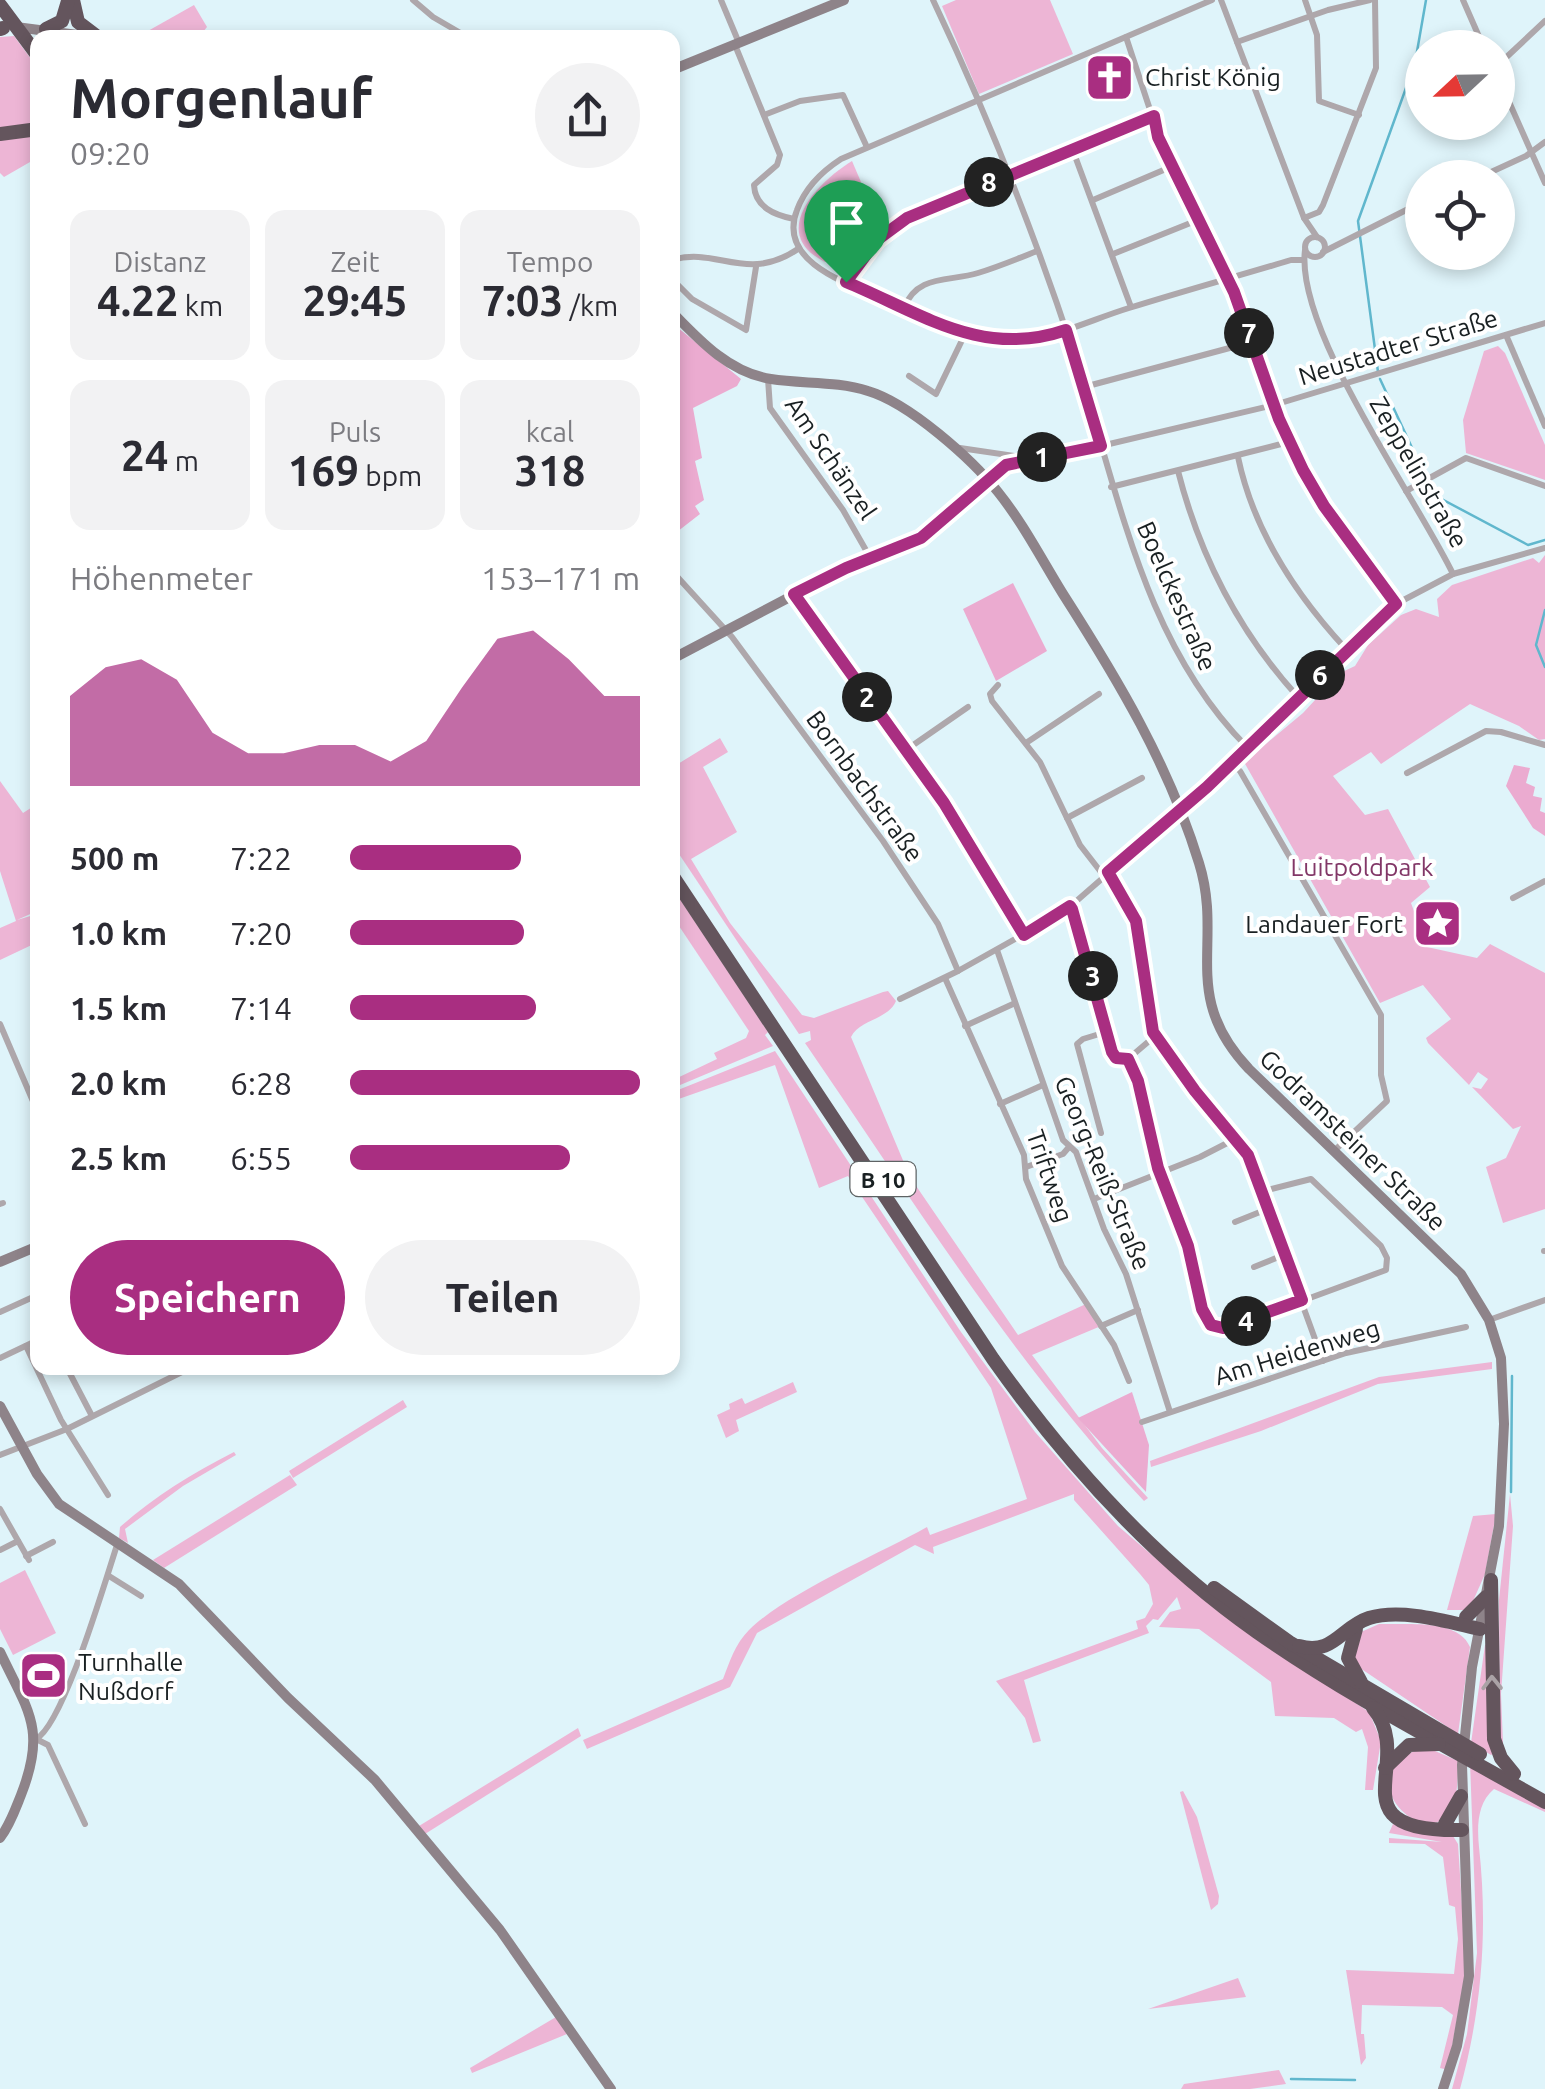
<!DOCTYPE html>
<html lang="de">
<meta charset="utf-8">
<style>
body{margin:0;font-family:Ubuntu,sans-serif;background:#f2f2f3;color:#2b2b33;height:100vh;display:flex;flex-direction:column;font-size:38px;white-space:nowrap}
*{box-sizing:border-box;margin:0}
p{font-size:32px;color:#7c7c81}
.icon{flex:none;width:55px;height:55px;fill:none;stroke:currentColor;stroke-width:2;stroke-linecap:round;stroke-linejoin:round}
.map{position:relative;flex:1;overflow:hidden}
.side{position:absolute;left:30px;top:30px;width:650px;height:1345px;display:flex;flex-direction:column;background:#fff;border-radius:20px;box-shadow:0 5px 15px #0003}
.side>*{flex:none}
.needle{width:65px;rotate:248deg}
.tools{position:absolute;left:1405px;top:30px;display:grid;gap:20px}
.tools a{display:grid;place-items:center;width:110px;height:110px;border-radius:50%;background:#fff;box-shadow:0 5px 15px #0003;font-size:50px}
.pin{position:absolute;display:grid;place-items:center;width:85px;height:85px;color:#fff;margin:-102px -42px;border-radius:50% 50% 50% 0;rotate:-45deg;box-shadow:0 0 10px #0007}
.pin .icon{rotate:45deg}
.km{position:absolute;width:50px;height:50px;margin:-25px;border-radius:50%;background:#222;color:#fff;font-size:28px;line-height:50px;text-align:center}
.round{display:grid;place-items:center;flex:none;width:105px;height:105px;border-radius:52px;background:#f2f2f3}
.summary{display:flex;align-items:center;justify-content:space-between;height:170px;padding:0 40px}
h1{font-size:55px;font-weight:600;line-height:75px}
.stats{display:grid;grid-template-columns:repeat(3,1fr);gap:15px;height:170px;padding:10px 40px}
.stats div{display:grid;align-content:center;border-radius:20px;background:#f2f2f3;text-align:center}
.stats b{font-size:42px;font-weight:600}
.stats small{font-size:28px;font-weight:400}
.stats p{font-size:28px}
.chart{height:280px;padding:20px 40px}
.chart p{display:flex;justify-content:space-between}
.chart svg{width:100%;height:180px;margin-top:10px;fill:#a92e81;opacity:.7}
.button{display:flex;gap:20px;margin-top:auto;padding:20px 40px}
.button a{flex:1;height:115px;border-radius:60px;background:#a92e81;color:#fff;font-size:40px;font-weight:600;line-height:115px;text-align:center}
.button a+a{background:#f2f2f3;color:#2b2b33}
ul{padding:0 40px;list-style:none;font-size:32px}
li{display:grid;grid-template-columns:160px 120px 1fr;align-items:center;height:75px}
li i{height:25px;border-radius:12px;background:#a92e81}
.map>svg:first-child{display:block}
</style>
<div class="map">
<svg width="1545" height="2089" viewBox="0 0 1545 2089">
<rect width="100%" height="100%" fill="#dff4fa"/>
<g fill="#edb5d5">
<polygon points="956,0 1050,0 1073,54 979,94 942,6"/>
<polygon points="194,5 207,27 199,37 139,36"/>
<polygon points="14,36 37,67 37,118 31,124 0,129 0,37"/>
<polygon points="37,132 37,158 4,177 0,173 0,139"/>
<path d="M 852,161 L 879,224 L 862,249 L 825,262 C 767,233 818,182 852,161 Z"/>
<polygon points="1498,346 1505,353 1545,445 1545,480 1466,453 1463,420 1484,351"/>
<polygon points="1545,555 1545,739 1539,740 1519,726 1470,704 1381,764 1371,752 1333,776 1365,815 1388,809 1430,887 1411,903 1427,947 1477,958 1490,944 1545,973 1545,1209 1503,1223 1486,1167 1506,1158 1521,1126 1513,1129 1472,1087 1481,1089 1488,1079 1478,1072 1469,1085 1428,1043 1426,1038 1451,1019 1423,985 1380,1003 1244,762 1303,713 1340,673 1355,666 1368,645 1401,615 1416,609 1439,617 1437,599 1452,585 1533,558 1539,563"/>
<path d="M 720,738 L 728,752 L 703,767 L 737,832 L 691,859 L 730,923 L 802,1015 L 814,1018 L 883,992 L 888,991 L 896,1001 C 888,1020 860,1019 851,1037 L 910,1177 L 1018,1335 L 1086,1304 L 1101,1326 L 1032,1355 L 1102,1448 L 1148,1498 L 1144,1501 C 1014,1363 912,1199 805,1043 L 811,1040 L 810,1031 L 799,1034 L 673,845 L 673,767 Z"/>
<polygon points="0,781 23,813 37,804 37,911 17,920 37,914 34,928 38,942 0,960 0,928 16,921 0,871"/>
<polygon points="672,887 768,1032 765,1035 773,1046 673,1088 673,1080 717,1059 714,1053 746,1038 749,1031 673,917"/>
<path d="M 775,1051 L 961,1332 L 1035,1432 L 1118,1526 L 1215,1609 L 1369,1712 L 1381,1741 L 1373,1790 L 1365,1790 L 1368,1747 L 1362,1729 L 1356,1732 L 1334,1718 L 1275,1716 L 1271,1682 L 1199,1629 L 1159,1627 L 1170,1612 L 1181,1609 L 1177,1597 L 1158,1620 L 1153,1619 L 1146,1626 L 1149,1633 L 1024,1680 L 1041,1741 L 1033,1743 L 1025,1718 L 996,1681 L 1138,1629 L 1136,1621 L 1145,1618 L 1153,1604 L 1149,1585 L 1140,1574 L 1074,1500 L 1074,1494 L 933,1547 L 934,1554 L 915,1545 L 757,1633 L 730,1687 L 587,1749 L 583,1740 L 723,1679 C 730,1661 735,1644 749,1630 C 785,1594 879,1554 927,1527 L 930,1535 L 1027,1499 L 991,1388 L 848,1176 L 819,1188 L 775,1065 L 673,1101 L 673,1092 Z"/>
<polygon points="1492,1362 1492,1369 1378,1384 1261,1431 1151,1467 1150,1461 1379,1377"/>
<polygon points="793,1382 797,1392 736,1420 739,1431 726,1438 717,1415 730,1409 729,1404 742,1398 745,1404"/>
<polygon points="403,1400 407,1407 293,1478 289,1471"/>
<path d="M 234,1452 L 236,1455 L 183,1486 L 125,1529 L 128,1543 L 119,1538 L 120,1527 C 155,1496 191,1474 234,1452 Z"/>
<polygon points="290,1475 297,1485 164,1568 153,1560"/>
<polygon points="1510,1494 1513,1526 1501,1694 1503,1743 1500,1748 1499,1600"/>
<polygon points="1496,1514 1485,1574 1469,1610 1447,1610 1473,1516"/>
<polygon points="25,1570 56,1633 13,1655 0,1629 0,1583"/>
<path d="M 1379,1624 C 1406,1625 1458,1618 1470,1647 L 1458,1734 L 1357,1666 L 1353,1648 L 1361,1632 Z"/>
<polygon points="1489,1644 1494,1753 1491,1755 1471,1743 1485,1645"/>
<polygon points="578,1728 581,1736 425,1834 419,1826"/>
<path d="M 1415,1751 L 1435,1751 L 1458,1761 C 1458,1775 1458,1797 1451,1809 C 1426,1856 1348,1776 1415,1751 Z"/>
<path d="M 1470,1762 L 1545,1805 L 1545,1812 L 1494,1789 C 1477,1803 1477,1827 1479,1847 C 1488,1929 1482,2009 1460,2089 L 1452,2089 L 1467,2034 L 1477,1953 Z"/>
<polygon points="1183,1791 1197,1817 1219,1896 1218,1904 1211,1910 1180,1792"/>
<polygon points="1393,1824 1418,1832 1453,1836 1458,1844 1466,1968 1448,2070 1440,2068 1453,2015 1442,2007 1362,2005 1361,2034 1364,2034 1366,2058 1361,2065 1346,1970 1454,1974 1458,1939 1455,1907 1449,1905 1443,1857 1425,1844 1389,1843 1389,1838 1442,1842 1389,1833"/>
<polygon points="1238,1978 1246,1997 1148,2009"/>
<polygon points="556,2017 567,2034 472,2073 470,2068"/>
<polygon points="1279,2070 1286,2084 1250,2089 1181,2089 1184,2084"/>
</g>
<g fill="#ebabd0">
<polygon points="672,323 741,379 737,386 693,408 702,458 695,461 704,500 695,506 700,514 673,535"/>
<polygon points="1013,583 1047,651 996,681 963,609"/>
<polygon points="1514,765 1530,768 1526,783 1535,787 1533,796 1542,798 1540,811 1545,813 1545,836 1533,828 1506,786"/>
<polygon points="1132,1392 1149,1445 1146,1492 1078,1418"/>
</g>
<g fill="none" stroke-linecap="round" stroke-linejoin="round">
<g stroke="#60b7cd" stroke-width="2.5">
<polyline points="1378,372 1358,221 1415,63 1426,0"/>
<polyline points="1380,379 1434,495 1528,545 1545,540"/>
<polyline points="1545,610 1536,645 1545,667"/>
<polyline points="1511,1492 1512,1376"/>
<polyline points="1291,2079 1355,2080"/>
</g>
<g stroke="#aea7ab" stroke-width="6">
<polyline points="413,0 433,17 469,38"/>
<polyline points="721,0 739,43"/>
<path d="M 933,0 C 987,114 1035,235 1074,354 C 1119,492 1142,641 1247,747"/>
<path d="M 1212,0 L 841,159 C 821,172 805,188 797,210 C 775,266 859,287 896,304 C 934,321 976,345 1019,341 C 1057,337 1093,319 1129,308 C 1183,291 1238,276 1291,260 L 1304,260"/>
<polyline points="1221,0 1304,218 1317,237"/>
<polyline points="1305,0 1317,35 1319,101 1359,115"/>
<polyline points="1463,0 1484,48"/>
<polyline points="1126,37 1159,137 1234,292 1289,442 1325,508 1396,604"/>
<polyline points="1237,42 1328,10 1370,0"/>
<path d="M 735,45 L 780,155 L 777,165 L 754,185 C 755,207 774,215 794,219"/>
<polyline points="1498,65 1545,21"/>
<polyline points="1498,77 1545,183"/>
<polyline points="764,115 800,101 843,95 866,145"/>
<polyline points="1072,148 1131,307"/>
<polyline points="1478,178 1526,156 1545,142"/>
<polyline points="1093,200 1173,166"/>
<polyline points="1304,218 1319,212 1323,205 1376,68 1375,0"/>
<circle cx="1315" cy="247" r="10"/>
<path d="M 1305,250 C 1295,331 1416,497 1453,574"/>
<polyline points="1323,252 1422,202"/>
<polyline points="1113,254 1198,220"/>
<path d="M 672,260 C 717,246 746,284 798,249"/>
<polyline points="672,279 692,299 746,330 756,267"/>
<polyline points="846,282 873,245 907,218 1154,116"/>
<path d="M 904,308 C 917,274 949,282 978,273 C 998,267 1017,259 1037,251"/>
<polyline points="1506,335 1545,426"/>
<polyline points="909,376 936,394 965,334"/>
<polyline points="768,379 770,408 843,510 871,559"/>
<polyline points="1084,387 1252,342"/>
<polyline points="960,448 1022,457"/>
<path d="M 1238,457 C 1253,529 1296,595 1346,649"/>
<path d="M 1178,471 C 1200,557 1239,632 1298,697"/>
<polyline points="986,479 1021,460 1067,454 1274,405 1545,323"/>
<polyline points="1111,487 1289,442"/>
<polyline points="1406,491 1466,458 1545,486"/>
<polyline points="672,571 732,637 883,841 938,924 958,971"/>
<polyline points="794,594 944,803 1023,935"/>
<polyline points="998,685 990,694 992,701 1040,762 1080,845 1104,876"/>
<polyline points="1026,743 1099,694"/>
<polyline points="906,750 968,707"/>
<polyline points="1231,764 1240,771 1381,1015 1381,1075 1387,1101 1334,1151"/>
<polyline points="1407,773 1486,731 1501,732 1545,745"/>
<polyline points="1067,818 1142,778"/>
<polyline points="1109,873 1136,921 1153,1032 1195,1091 1248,1155 1323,1361"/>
<polyline points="1513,898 1545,881"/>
<polyline points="1071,906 1112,1053 1116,1058 1128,1059"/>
<polyline points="997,950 1063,1140 1076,1152 1104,1229 1126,1274 1170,1412"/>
<polyline points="945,978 1024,1155 1026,1179 1062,1266 1114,1345 1129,1381"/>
<polyline points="900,999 958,971 1065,911 1207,787 1396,604 1453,574 1545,548"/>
<polyline points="0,1024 38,1113"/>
<polyline points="965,1026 1013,1004"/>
<polyline points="1128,1059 1138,1081 1159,1168 1188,1246 1202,1309 1211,1325 1228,1328 1386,1270 1387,1258 1381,1246 1311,1179 1264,1191"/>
<polyline points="1128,1059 1155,1036"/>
<polyline points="1000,1104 1043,1085"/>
<polyline points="1101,1133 1077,1044 1083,1039 1106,1032"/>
<polyline points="1026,1167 1063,1154 1069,1147"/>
<polyline points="1094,1199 1200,1157 1237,1138"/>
<polyline points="0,1204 3,1203"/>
<polyline points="1235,1222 1270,1208"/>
<polyline points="1544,1251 1545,1251"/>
<polyline points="1254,1267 1286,1254"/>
<polyline points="0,1312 31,1298 38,1306"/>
<polyline points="1489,1320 1545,1300"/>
<polyline points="1101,1326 1138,1310"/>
<polyline points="26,1346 61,1420 108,1495"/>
<polyline points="0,1358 38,1340"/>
<polyline points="67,1368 92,1416"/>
<polyline points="1142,1422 1346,1353 1466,1327"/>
<polyline points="0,1455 67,1429 190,1368"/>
<polyline points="0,1509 29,1560"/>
<polyline points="0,1550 18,1541"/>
<polyline points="26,1556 53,1542"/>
<polyline points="109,1576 141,1596"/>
<path d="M 85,1824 L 48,1745 L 36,1739 C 64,1724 106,1578 118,1542"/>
</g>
<g stroke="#8e8389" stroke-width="10">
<polyline points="16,27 93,37"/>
<polyline points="672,70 844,0"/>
<path d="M 672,312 C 700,341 730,373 771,379 C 803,384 837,381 868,391 C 909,403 972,459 998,492 C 1023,523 1042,560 1063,594 C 1118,680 1169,765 1199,863 C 1224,943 1179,995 1249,1069 L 1461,1274 L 1489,1320 L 1501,1358 L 1504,1424 L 1499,1526 L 1472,1667 L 1462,1765 L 1469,1976 L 1457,2046 L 1443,2089"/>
<polyline points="672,659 828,577 924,536 948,519 985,479"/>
<polyline points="0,1262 38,1246"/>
<polyline points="0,1406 37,1474 59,1504 179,1584 288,1698 375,1780 500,1930 611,2089"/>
<path d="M 0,1652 C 28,1711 47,1729 21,1795 C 15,1810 10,1825 0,1838"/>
</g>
<g stroke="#64555d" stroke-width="14">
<polyline points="73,0 78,22 99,38"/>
<polyline points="0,5 38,56"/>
<polyline points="0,29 3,28"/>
<polyline points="46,29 62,21 68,1"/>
<polyline points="0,134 38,129"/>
<path d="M 672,875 L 993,1359 C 1066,1462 1153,1559 1257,1632 C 1348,1696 1448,1747 1545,1802"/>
<polyline points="1491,1580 1494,1739 1501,1758 1514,1774"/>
<polyline points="1214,1588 1289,1642 1480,1754"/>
<polyline points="1466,1617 1486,1597"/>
<polyline points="1356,1629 1348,1658 1361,1682"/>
<path d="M 1299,1646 C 1333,1656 1341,1627 1369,1618 C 1402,1608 1448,1622 1480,1629"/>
<path d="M 1373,1708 C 1418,1762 1330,1832 1462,1830"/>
<polyline points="1385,1768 1409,1745 1439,1744"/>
<polyline points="1445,1824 1461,1796"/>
</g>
</g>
<defs><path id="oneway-chevron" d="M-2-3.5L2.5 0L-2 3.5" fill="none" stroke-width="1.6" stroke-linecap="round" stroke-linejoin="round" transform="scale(2.5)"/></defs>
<use stroke="#aaa2a6" href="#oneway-chevron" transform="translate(1492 1683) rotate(-91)"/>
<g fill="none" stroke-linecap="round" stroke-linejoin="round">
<defs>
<path id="route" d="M 1154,116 L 1158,137 L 1234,292 L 1279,419 L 1303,470 L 1324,506 L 1396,604 L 1207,787 L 1108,872 L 1136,921 L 1153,1032 L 1195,1091 L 1248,1155 L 1302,1300 L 1223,1328 L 1211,1325 L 1202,1309 L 1188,1246 L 1158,1168 L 1138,1081 L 1128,1059 L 1116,1058 L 1112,1052 L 1072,909 L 1070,906 L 1024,935 L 944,803 L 794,594 L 846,568 L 921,538 L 1006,465 L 1101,446 L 1066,330 C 982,359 921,313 846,282 L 877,240 L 907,218 Z"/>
</defs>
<use href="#route" stroke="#fff" stroke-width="20"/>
<use href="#route" stroke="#a92e81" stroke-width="12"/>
</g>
<defs>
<symbol id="church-square" viewBox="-11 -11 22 22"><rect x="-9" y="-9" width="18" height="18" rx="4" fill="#a92e81" stroke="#fff"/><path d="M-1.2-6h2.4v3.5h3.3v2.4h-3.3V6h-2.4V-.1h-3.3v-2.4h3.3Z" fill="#fff"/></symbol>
<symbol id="sight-square" viewBox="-11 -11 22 22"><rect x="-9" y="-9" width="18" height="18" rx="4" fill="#a92e81" stroke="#fff"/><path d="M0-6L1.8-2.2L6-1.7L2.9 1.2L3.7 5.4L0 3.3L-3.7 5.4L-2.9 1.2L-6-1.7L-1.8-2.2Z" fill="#fff"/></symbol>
<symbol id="stadium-square" viewBox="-11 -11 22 22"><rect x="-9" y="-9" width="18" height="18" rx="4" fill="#a92e81" stroke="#fff"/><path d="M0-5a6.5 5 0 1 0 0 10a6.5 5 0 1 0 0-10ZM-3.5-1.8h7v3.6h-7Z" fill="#fff"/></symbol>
</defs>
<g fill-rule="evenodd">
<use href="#church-square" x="1082" y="50" width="55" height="55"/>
<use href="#sight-square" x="1410" y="896" width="55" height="55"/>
<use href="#stadium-square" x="16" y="1648" width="55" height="55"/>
</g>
<g text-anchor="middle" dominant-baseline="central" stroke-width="8" stroke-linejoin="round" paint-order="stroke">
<rect fill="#fff" stroke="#5e6364" stroke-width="2.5" x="850.5" y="1162" width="65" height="34" rx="8"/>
<g font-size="22" font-weight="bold" fill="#192022">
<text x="883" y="1179">B 10</text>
</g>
<g font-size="25" fill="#192022" stroke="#fff" text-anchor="start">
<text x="1145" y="77">Christ König</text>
<text x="1403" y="924" text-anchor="end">Landauer Fort</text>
<text x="78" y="1662">Turnhalle<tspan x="78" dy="29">Nußdorf</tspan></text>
</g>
<g font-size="25" fill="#192022" stroke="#fff">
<text transform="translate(1398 347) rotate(-17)">Neustadter Straße</text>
<text transform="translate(831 458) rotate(56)">Am Schänzel</text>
<text transform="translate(1419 472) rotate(60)">Zeppelinstraße</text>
<text transform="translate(1177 596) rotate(66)">Boelckestraße</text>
<text transform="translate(865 786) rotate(54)">Bornbachstraße</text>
<text transform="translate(1353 1140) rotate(44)">Godramsteiner Straße</text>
<text transform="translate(1103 1173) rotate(67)">Georg-Reiß-Straße</text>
<text transform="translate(1050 1176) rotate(71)">Triftweg</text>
<text transform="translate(1297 1352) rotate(-17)">Am Heidenweg</text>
</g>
<g font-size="25" fill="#823767" stroke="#fff">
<text x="1362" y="867">Luitpoldpark</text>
</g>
</g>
</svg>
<div class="tools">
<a><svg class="needle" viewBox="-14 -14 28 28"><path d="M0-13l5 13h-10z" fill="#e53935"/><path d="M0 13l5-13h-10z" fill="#7c7c81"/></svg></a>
<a><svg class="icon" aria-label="locate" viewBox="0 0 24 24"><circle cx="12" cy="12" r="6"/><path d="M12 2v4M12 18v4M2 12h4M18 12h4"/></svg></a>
</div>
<div class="pin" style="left:846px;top:282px;background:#1e9e55"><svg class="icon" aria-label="arrive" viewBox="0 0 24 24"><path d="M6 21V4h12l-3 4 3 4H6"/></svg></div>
<b class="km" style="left:1042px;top:457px">1</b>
<b class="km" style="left:867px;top:697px">2</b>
<b class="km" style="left:1093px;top:976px">3</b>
<b class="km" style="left:1246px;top:1321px">4</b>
<b class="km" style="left:1320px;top:675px">6</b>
<b class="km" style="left:1249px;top:333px">7</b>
<b class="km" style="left:989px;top:182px">8</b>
<section class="side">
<div class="summary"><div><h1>Morgenlauf</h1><p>09:20</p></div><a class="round"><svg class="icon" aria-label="share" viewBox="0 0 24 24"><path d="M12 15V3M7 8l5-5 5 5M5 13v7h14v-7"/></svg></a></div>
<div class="stats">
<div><p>Distanz</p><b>4.22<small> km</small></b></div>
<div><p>Zeit</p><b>29:45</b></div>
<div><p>Tempo</p><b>7:03<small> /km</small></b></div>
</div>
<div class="stats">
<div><b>24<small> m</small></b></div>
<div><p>Puls</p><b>169<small> bpm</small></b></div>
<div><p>kcal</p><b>318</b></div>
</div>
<div class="chart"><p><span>Höhenmeter</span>153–171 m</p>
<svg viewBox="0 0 160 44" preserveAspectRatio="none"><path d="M0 44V22L10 15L20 13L30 18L40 31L50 36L60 36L70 34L80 34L90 38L100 33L110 20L120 8L130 6L140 13L150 22L160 22V44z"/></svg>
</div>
<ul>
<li><b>500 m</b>7:22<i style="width:59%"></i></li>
<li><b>1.0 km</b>7:20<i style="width:60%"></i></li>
<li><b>1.5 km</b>7:14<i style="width:64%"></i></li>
<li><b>2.0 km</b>6:28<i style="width:100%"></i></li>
<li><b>2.5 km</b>6:55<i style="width:76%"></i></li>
</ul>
<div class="button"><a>Speichern</a><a>Teilen</a></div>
</section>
</div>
